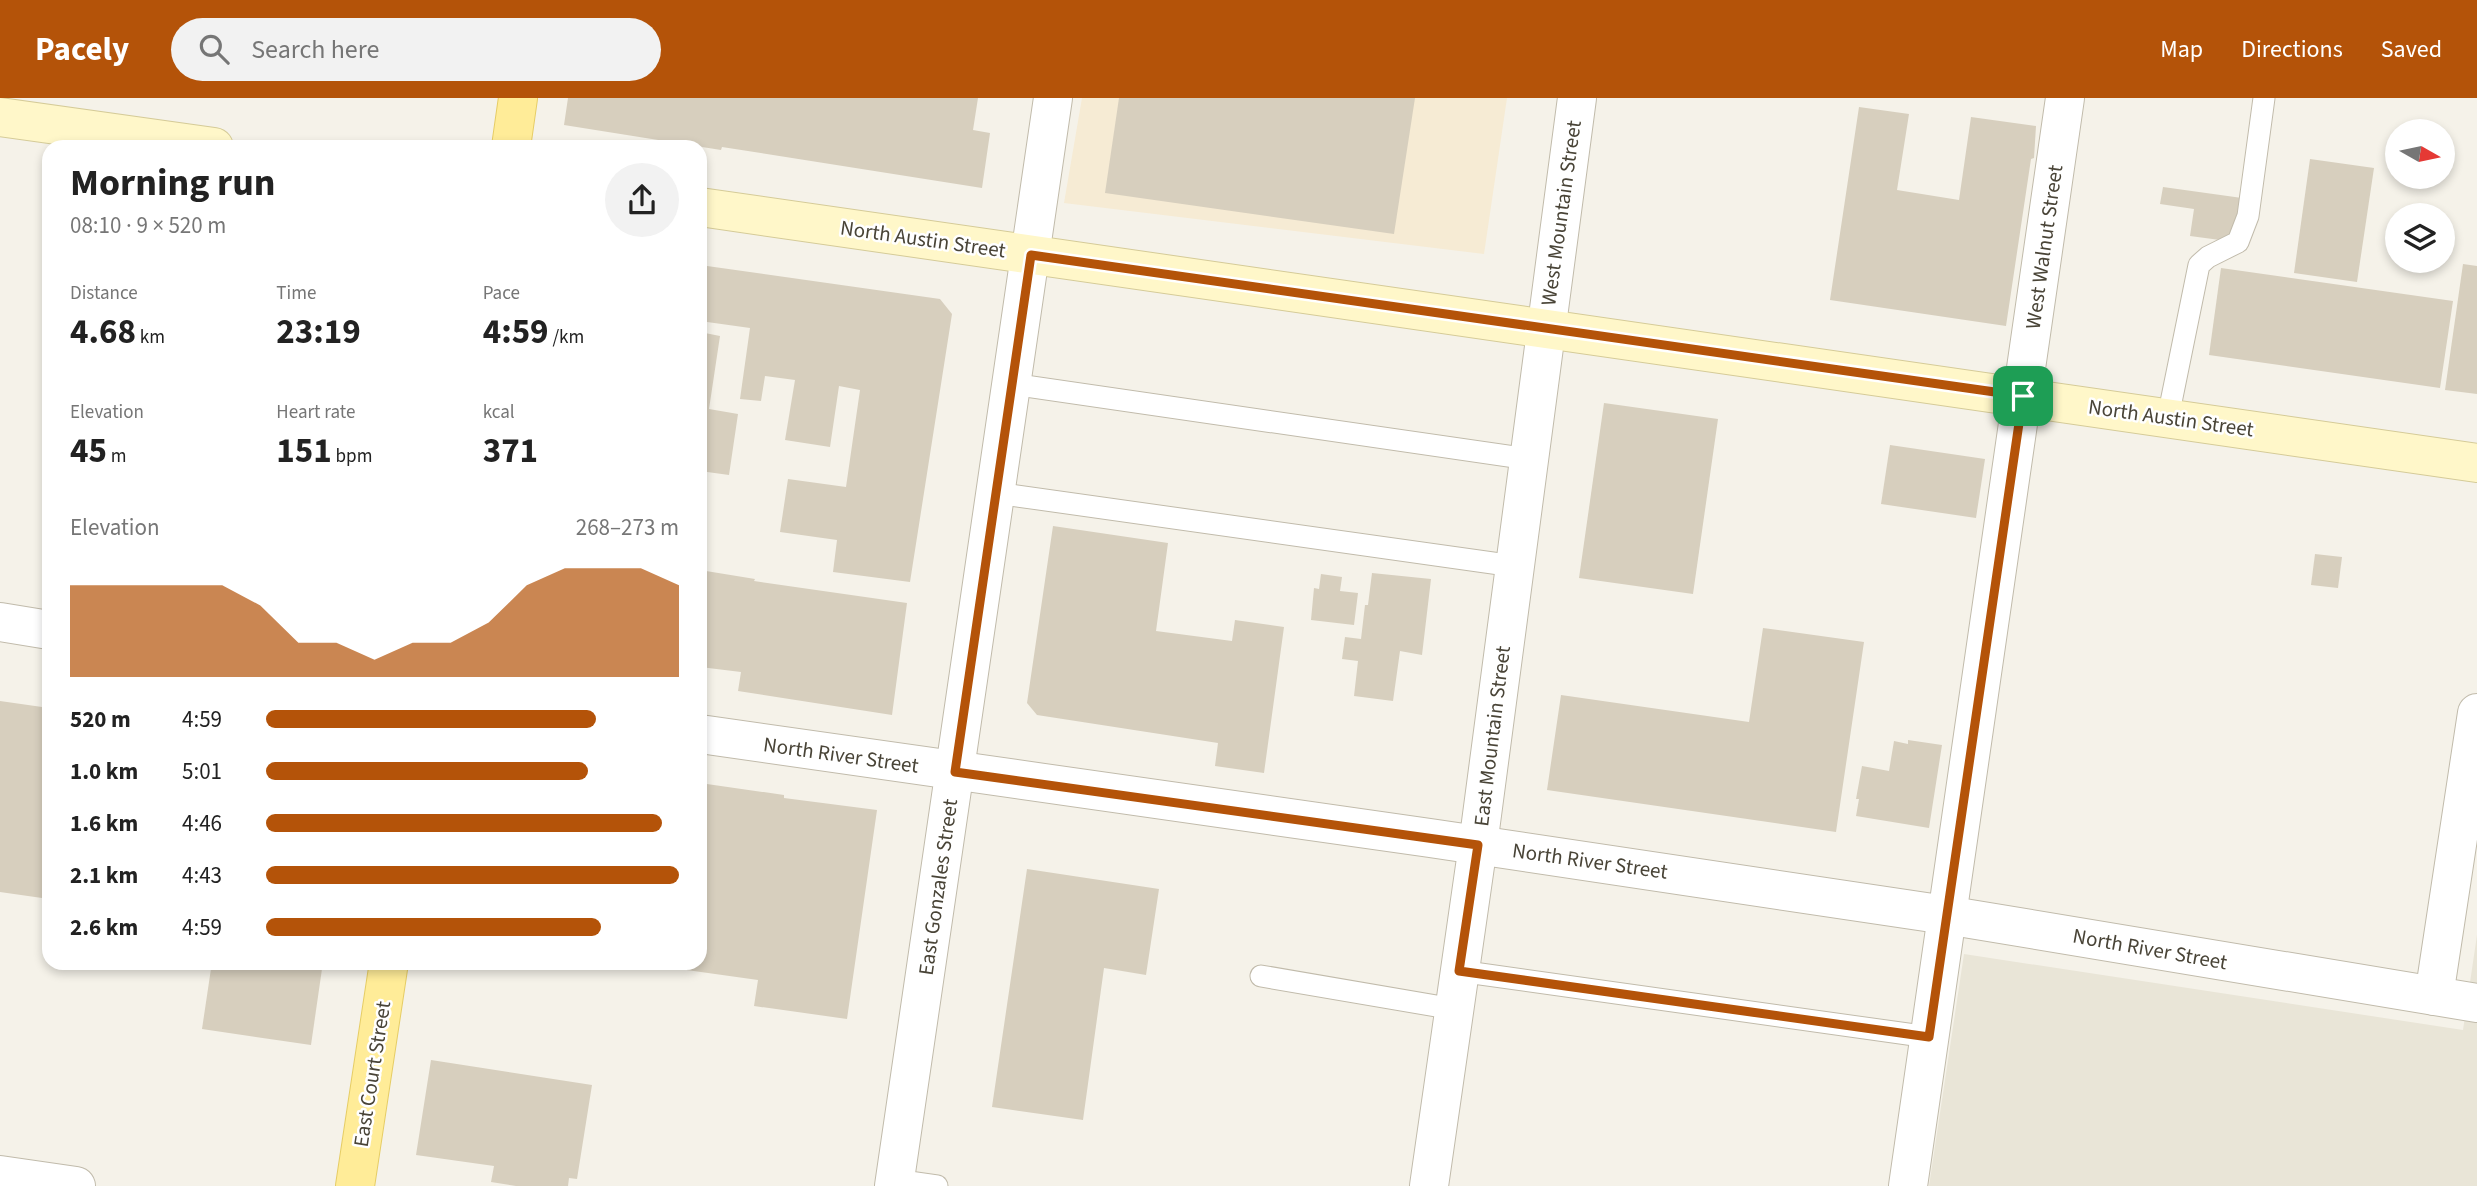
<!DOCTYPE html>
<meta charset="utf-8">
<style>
body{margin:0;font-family:"Source Sans 3",sans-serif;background:#f2f2f2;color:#222;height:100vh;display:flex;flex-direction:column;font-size:26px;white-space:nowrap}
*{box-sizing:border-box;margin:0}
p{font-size:23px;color:#767676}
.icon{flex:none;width:38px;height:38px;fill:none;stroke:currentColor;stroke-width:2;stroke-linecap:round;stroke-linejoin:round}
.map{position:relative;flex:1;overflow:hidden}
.panel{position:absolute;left:42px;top:42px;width:665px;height:830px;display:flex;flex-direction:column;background:#fff;border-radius:21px;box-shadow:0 4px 10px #0003}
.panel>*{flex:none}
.needle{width:46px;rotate:99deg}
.controls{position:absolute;left:2385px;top:21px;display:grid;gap:14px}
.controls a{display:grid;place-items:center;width:70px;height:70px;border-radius:50%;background:#fff;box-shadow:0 4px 10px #0003;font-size:35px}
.pin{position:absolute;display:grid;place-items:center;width:60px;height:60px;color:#fff;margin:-30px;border-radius:14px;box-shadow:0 4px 10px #0006}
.round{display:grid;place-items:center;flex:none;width:74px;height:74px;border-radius:37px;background:#f2f2f2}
.overview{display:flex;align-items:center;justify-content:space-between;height:119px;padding:0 28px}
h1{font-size:38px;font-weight:700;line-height:52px}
.metrics{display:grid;grid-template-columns:repeat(3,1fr);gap:10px;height:119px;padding:7px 28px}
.metrics div{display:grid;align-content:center}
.metrics b{font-size:35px;font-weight:700}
.metrics small{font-size:19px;font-weight:400}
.metrics p{font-size:19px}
.chart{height:196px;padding:14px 28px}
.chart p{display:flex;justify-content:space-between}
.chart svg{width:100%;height:126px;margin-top:7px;fill:#b45309;opacity:.7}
ul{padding:0 28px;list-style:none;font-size:23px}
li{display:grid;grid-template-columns:112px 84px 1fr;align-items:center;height:52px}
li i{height:18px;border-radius:9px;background:#b45309}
header{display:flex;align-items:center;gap:42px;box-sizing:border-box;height:98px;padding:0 35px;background:#b45309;color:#fff}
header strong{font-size:33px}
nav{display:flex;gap:38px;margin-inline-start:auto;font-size:24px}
.search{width:490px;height:63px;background:#f2f2f2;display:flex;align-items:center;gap:18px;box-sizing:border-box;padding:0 24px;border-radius:38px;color:#767676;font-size:26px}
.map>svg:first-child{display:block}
</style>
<header>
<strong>Pacely</strong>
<div class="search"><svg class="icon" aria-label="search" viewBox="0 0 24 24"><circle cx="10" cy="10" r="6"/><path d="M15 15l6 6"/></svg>Search here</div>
<nav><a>Map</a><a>Directions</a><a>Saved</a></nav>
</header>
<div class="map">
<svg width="2477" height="1088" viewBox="0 0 2477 1088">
<rect width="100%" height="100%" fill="#f5f2e9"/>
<polygon fill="#e9e5d7" points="2477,837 2477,1088 1929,1088 1964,856 2463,932"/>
<polygon fill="#f6ebd4" points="1082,0 1507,0 1484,156 1064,105"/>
<g fill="#d7cfbe">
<polygon points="568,0 978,0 973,32 990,35 982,90 722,49 721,52 564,27"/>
<polygon points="1119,0 1415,0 1394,136 1105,95"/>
<polygon points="1859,9 1909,16 1897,92 1959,102 1971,19 2036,28 2034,60 2031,61 2006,228 1830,202"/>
<polygon points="2310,61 2374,70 2357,184 2294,175"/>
<polygon points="2163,89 2242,100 2235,144 2190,138 2194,111 2160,106"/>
<polygon points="2463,166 2477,168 2477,296 2445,292"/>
<polygon points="700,167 940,201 952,216 910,484 833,474 837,442 780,434 788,381 846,389 860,292 839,288 830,349 785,342 795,282 765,278 761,303 740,301 750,230 700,223"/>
<polygon points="2221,170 2453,203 2440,290 2209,257"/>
<polygon points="700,234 720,238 709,311 738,316 729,377 700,373"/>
<polygon points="1604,305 1718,321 1693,496 1579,480"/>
<polygon points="1890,347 1985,361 1976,420 1881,406"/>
<polygon points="1053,428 1168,445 1156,533 1232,543 1235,522 1284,529 1264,675 1215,668 1218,645 1037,617 1027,605"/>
<polygon points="2315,456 2342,459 2338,490 2311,487"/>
<polygon points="700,472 755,481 754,483 907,505 892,617 738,593 741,574 700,569"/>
<polygon points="1372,475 1431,481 1422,557 1400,553 1393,603 1354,598 1358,563 1342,561 1345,539 1361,541 1365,507 1368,507"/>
<polygon points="1321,476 1342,479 1340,493 1358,495 1354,527 1311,522 1314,490 1319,491"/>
<polygon points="1763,530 1864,544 1836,734 1547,692 1561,597 1749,624"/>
<polygon points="0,603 49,610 49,801 0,794"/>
<polygon points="1908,642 1942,647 1929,730 1856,718 1859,701 1856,701 1862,668 1889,673 1894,643 1908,646"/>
<polygon points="700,685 784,697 784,700 877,712 847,921 754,908 758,882 658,868 659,864 700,864"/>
<polygon points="1027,771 1159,791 1146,877 1104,870 1083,1022 992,1009"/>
<polygon points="212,864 323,864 311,947 202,931"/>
<polygon points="431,962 592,987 577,1081 569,1080 568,1088 516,1088 491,1084 494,1068 416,1057"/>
</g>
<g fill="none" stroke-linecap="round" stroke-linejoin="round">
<defs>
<g id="service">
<polyline points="1012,286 1528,361"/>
<polyline points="2168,319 2199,167 2208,159 2238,144 2248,118 2264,0"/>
<polyline points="996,395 1514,468"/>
<polyline points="1459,873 1929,939"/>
<polyline points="1261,878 1454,911"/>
<polyline points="895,1082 937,1088"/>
</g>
<g id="minor">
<polyline points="0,524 49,532"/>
<polyline points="700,636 1430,740 1946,817 2477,905"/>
<polyline points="2434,898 2477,615"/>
<polyline points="0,1077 76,1088"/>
<polyline points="894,1088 1053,0"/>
<polyline points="1908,1088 2065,0"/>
</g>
<polyline id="tertiary" points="1429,1088 1478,747 1577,0"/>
<g id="secondary">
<polyline points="0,19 214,49"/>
<polyline points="700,109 2477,365"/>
</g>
<g id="primary">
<polyline points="511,49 518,0"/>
<polyline points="355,1088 389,864"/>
</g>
</defs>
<use href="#service" stroke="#c1bbab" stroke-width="23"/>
<use href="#minor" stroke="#c1bbab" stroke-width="40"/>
<use href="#tertiary" stroke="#c1bbab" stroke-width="40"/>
<use href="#secondary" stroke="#d5cb98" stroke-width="40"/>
<use href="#primary" stroke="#e6cd65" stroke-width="40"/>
<use href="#service" stroke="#fff" stroke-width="21"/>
<use href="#minor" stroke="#fff" stroke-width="38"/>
<use href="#tertiary" stroke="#fff" stroke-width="38"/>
<use href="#secondary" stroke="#fff7c9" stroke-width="38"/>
<use href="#primary" stroke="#ffec98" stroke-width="38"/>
</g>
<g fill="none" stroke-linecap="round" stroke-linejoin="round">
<defs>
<polygon id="route" points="1031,157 2023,298 1929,939 1459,873 1478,747 955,674"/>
</defs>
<use href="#route" stroke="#fff" stroke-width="14"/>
<use href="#route" stroke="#b45309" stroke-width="9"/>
</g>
<g text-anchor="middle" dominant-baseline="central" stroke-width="5" stroke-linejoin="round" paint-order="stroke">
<g font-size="21" fill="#494437" stroke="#fff">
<text transform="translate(1561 115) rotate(-82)">West Mountain Street</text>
<text transform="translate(923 141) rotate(8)">North Austin Street</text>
<text transform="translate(2044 149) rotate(-82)">West Walnut Street</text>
<text transform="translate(2171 320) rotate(8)">North Austin Street</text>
<text transform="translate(1492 638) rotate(-83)">East Mountain Street</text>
<text transform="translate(841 657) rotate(8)">North River Street</text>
<text transform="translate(1590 763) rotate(8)">North River Street</text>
<text transform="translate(938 789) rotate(-82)">East Gonzales Street</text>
<text transform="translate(2150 851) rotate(10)">North River Street</text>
<text transform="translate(372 976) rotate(-81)">East Court Street</text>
</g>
</g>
</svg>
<div class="controls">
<a><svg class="needle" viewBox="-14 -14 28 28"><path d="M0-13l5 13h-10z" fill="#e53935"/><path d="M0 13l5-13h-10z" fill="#767676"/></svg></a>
<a><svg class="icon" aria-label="layers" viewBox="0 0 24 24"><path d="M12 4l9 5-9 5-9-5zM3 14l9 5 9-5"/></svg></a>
</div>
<div class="pin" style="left:2023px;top:298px;background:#1e9e55"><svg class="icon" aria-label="arrive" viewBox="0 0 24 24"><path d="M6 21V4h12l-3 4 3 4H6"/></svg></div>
<section class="panel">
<div class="overview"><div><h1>Morning run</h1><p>08:10 · 9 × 520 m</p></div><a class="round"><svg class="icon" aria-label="share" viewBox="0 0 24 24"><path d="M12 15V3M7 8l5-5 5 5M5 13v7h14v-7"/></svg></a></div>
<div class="metrics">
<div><p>Distance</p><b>4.68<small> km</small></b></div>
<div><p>Time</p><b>23:19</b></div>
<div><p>Pace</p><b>4:59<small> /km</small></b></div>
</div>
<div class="metrics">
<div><p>Elevation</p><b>45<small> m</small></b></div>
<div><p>Heart rate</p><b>151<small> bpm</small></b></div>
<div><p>kcal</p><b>371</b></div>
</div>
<div class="chart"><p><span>Elevation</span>268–273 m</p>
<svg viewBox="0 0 160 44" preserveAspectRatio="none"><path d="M0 44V12L10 12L20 12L30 12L40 12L50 19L60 32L70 32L80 38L90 32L100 32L110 25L120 12L130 6L140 6L150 6L160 12V44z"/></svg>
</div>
<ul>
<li><b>520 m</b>4:59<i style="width:80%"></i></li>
<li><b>1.0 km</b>5:01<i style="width:78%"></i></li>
<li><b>1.6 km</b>4:46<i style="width:96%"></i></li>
<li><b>2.1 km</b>4:43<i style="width:100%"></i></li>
<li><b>2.6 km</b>4:59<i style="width:81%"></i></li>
</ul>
</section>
</div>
